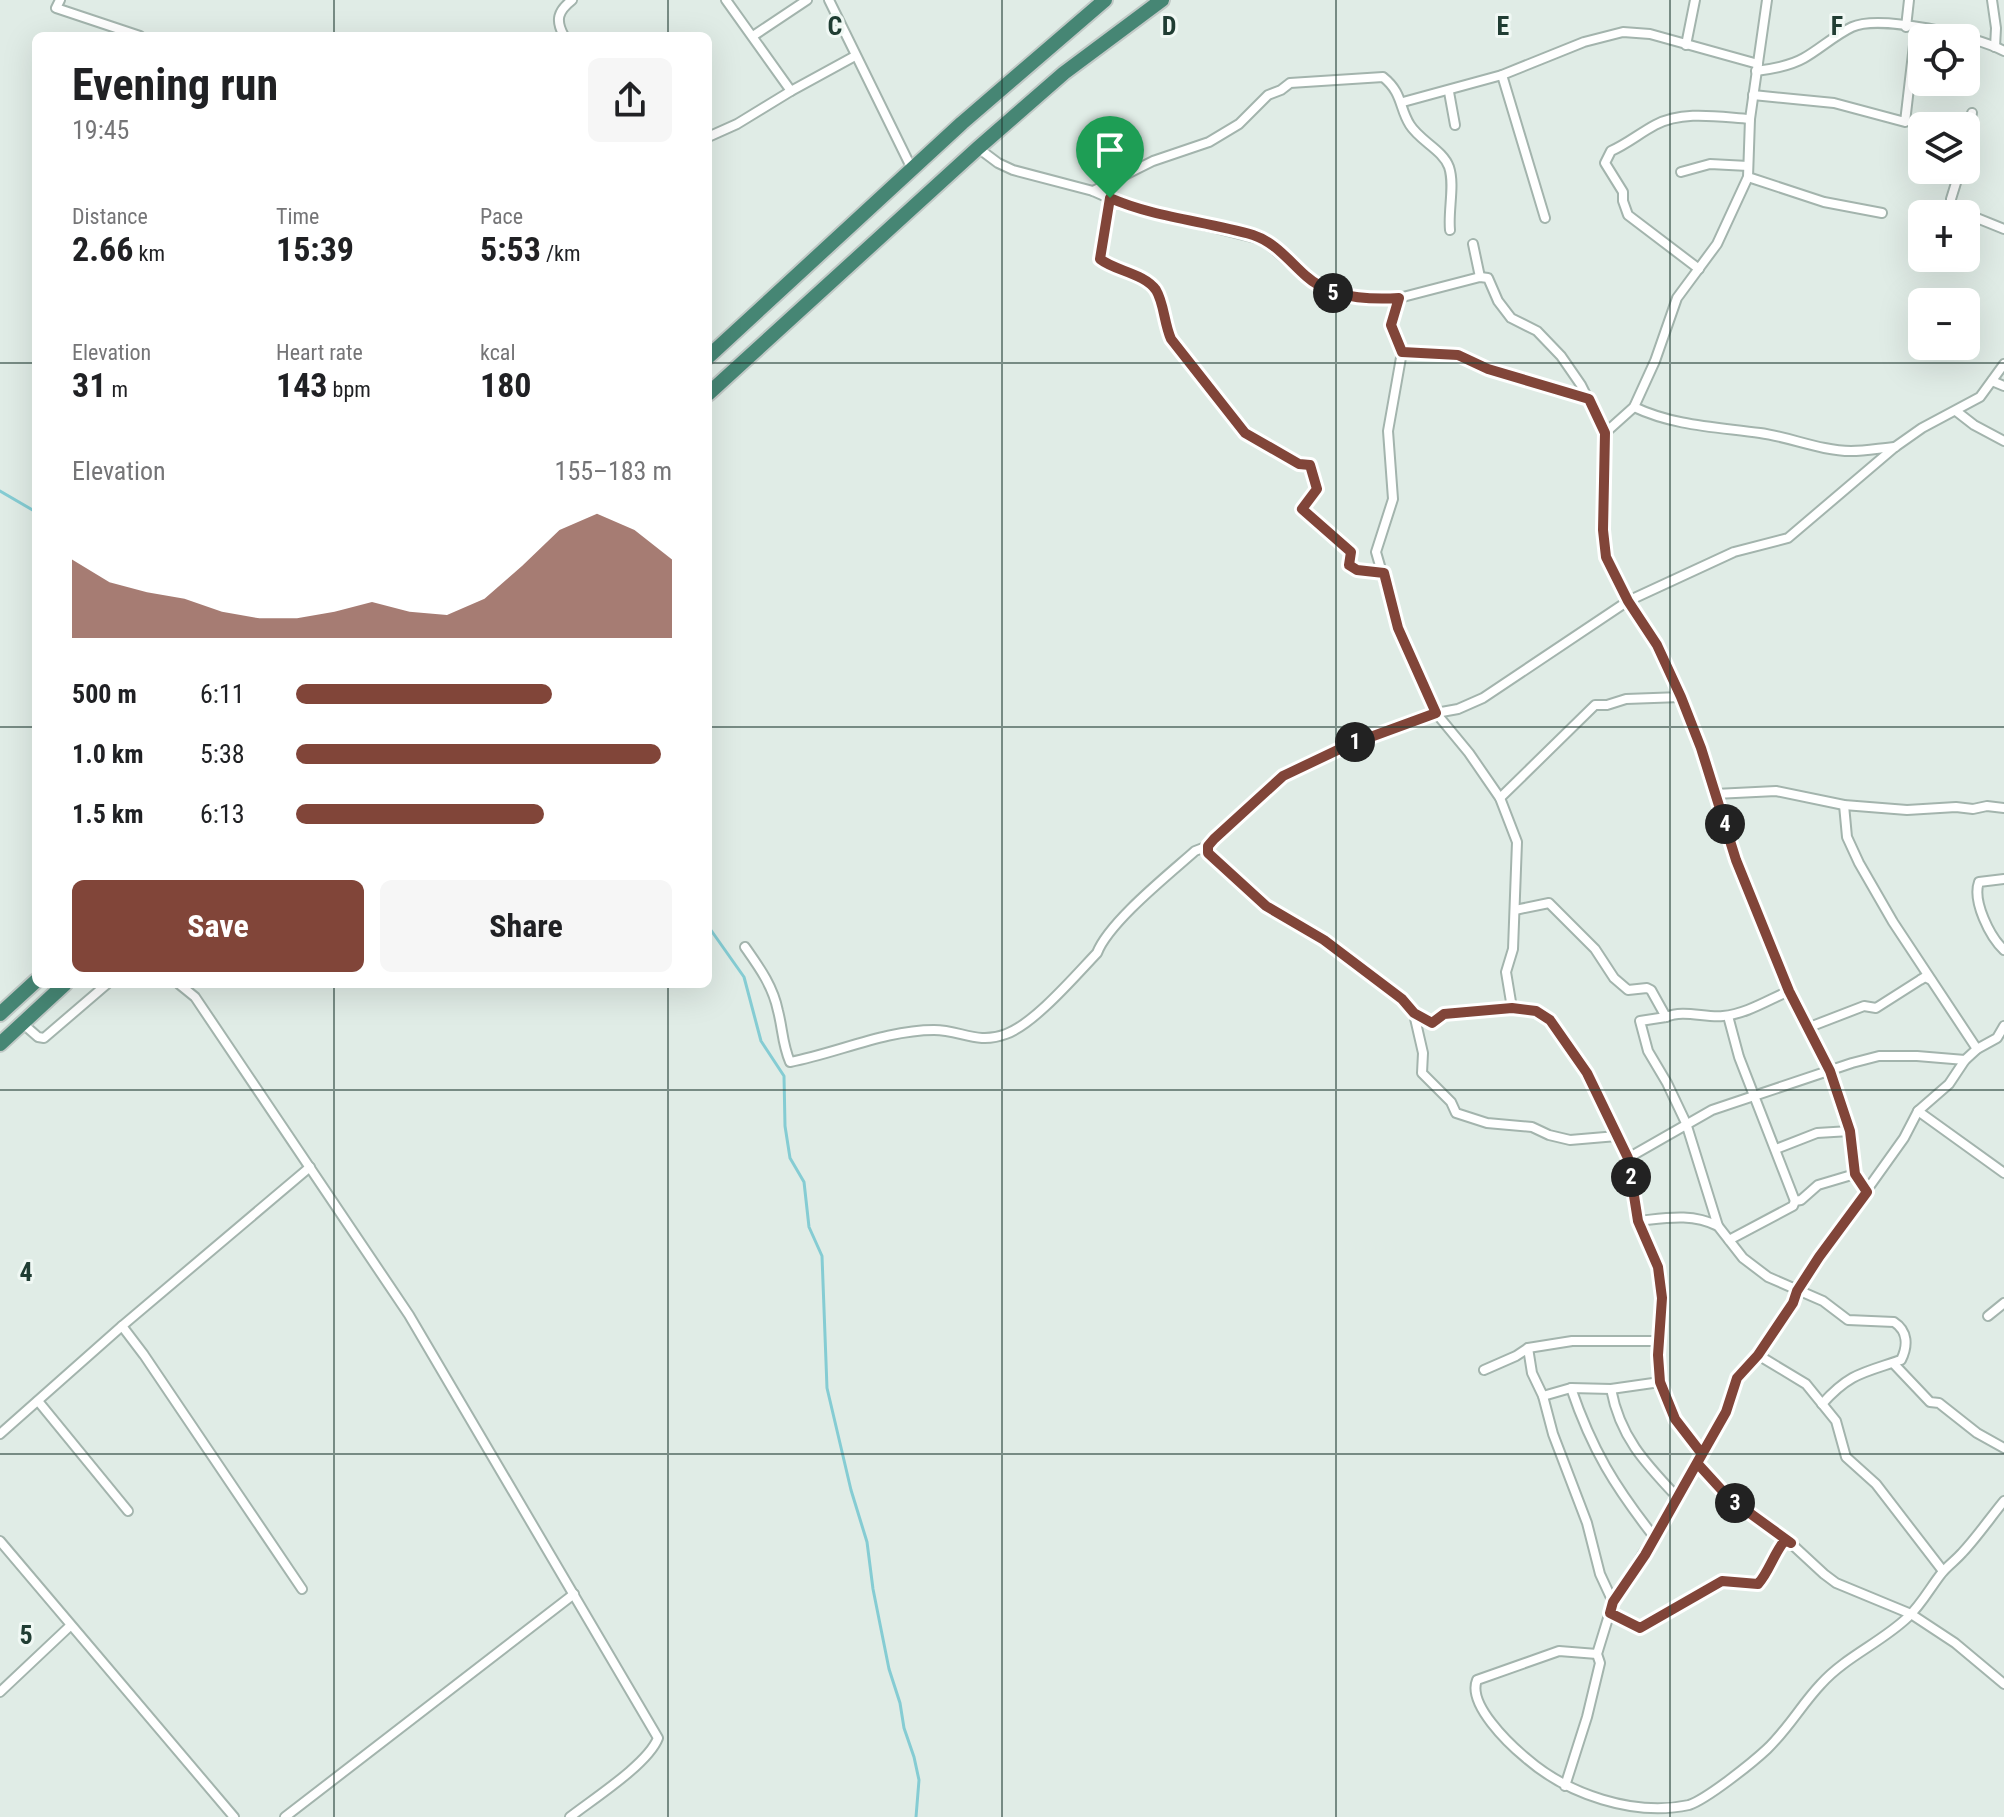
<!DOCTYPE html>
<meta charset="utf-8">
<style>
body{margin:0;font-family:"Roboto Condensed",sans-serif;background:#f6f6f6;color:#202124;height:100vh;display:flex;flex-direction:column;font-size:30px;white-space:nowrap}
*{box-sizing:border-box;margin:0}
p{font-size:26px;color:#757577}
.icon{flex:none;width:44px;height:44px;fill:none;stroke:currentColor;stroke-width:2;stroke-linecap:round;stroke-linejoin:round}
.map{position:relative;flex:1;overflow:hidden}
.panel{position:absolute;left:32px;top:32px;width:680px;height:956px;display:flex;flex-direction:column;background:#fff;border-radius:12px;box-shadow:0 8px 32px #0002}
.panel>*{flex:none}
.tools{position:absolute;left:1908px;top:24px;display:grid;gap:16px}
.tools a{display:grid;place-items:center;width:72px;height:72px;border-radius:12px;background:#fff;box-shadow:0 8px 32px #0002;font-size:40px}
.pin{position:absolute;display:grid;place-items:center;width:68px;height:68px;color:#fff;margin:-82px -34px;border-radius:50% 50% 50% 0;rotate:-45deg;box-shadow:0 0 8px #0007}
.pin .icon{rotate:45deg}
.km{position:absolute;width:40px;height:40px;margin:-20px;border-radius:50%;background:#222;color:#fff;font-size:22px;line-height:40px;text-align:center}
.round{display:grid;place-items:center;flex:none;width:84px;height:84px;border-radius:12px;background:#f6f6f6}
.head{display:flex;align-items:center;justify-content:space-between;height:136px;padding:0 40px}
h1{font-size:44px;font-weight:700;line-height:60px}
.metrics{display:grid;grid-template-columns:repeat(3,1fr);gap:12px;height:136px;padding:8px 40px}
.metrics div{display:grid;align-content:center}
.metrics b{font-size:34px;font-weight:700}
.metrics small{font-size:22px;font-weight:400}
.metrics p{font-size:22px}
.chart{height:224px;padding:16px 40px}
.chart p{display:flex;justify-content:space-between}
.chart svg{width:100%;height:144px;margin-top:8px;fill:#814539;opacity:.7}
.primary-button{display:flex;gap:16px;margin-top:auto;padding:16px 40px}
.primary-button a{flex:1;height:92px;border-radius:12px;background:#814539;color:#fff;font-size:32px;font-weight:700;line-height:92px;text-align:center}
.primary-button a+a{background:#f6f6f6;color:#202124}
ul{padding:0 40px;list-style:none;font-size:26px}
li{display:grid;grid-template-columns:128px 96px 1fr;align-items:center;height:60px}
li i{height:20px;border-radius:10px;background:#814539}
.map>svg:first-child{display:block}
</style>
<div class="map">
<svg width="2004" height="1817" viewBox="0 0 2004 1817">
<rect width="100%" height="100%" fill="#e0ece6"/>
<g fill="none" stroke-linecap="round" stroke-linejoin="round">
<g stroke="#85ccd3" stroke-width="3">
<polyline points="0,491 36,512"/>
<polyline points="708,926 744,977 761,1041 784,1076 785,1126 790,1158 804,1182 809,1227 822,1256 827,1388 851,1490 867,1542 873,1589 889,1669 900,1703 904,1728 914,1757 919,1780 916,1817"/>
</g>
<defs>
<g id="minor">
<polyline points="60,0 56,8 140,36"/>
<polyline points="726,0 791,91"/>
<polyline points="829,0 912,169"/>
<polyline points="1992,0 1996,28 1995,47"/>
<polyline points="1906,27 1909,0"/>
<path d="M 564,36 C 555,20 558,11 572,0"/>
<polyline points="753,36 807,0"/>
<polyline points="1686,45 1695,0"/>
<path d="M 1756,71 C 1773,69 1790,66 1804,58 C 1820,49 1835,35 1852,27 C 1880,14 1976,36 2004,51"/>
<polyline points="1502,75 1545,218"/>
<polyline points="1449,92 1455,125"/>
<polyline points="1753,95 1834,103 1905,122 1916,28"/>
<polyline points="1403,102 1502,75 1584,42 1623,32 1650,34 1758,64"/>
<polyline points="708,137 737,124 791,91 855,56"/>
<polyline points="1966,142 1972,113"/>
<polyline points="978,148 998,163 1013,170 1093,191 1127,206 1264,240 1309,280 1332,293 1373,300 1399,298 1480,277 1488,278 1498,301 1511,318 1537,331 1561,356 1581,385 1605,433 1603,530 1606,557 1628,601 1657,645 1681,697 1701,748 1736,860 1789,991 1830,1071 1850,1131 1855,1174 1867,1192"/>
<polyline points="1960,170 1951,199 1952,208 2004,229"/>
<polyline points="1681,172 1710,164 1748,166"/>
<polyline points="1748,177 1824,202 1882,213"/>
<path d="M 1093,191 L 1153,161 L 1209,142 L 1239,124 L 1268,95 L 1281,90 L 1290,83 L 1383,77 C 1403,93 1399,108 1410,125 C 1420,141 1443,150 1449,167 C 1455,185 1448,210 1450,230"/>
<path d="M 1110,198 L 1100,259 C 1115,272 1144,273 1156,290 C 1164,303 1164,323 1171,339 L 1245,433 L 1299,464 L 1310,465 L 1317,489 L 1302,509 L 1351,552 L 1349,565 L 1357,570 L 1384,573"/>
<polyline points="1473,244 1480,277"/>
<path d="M 1699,269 L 1628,215 L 1623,201 L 1623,192 L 1605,163 L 1611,151 C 1627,144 1640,133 1655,125 C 1683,110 1719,117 1750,119"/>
<polyline points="1399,298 1391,325 1402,352 1388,431 1393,499 1376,552 1398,628 1436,713 1469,753 1500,798 1517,842 1513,949 1506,972 1512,1008"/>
<polyline points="1402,352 1458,355 1488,369 1589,399"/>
<polyline points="1992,381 2004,386"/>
<path d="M 1634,407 C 1674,426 1717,427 1760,433 C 1790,437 1821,451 1851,451 C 1866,451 1881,448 1895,447"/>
<polyline points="1956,411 1974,425 2004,441"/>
<polyline points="1605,433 1634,407 1655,361 1677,298 1717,244 1748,177 1750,119 1767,0"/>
<polyline points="1715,794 1776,791 1844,805 1907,810 1956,807 1973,809 1987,806 2004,808"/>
<polyline points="1500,798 1595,705 1607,705 1626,699 1681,697"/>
<polyline points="1844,805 1847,837 1859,863 1893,922 1977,1049"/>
<path d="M 2004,879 L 1979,882 C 1972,901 1990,937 2004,950"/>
<path d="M 1515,910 L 1549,903 L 1595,949 L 1614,978 L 1628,990 L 1647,988 L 1651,990 L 1666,1017 C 1683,1009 1705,1018 1723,1016 C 1746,1014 1768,1000 1789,991"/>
<path d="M 745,947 C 759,967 773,986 778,1011 C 783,1030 782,1043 790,1062 C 837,1053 886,1030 934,1030 C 961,1030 977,1045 1006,1034 C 1034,1024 1075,976 1097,953 C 1109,922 1168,875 1195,851 L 1208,846"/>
<path d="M 179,984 L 195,997 L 409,1315 L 658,1738 C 648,1764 593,1799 570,1817"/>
<polyline points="1414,1014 1423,1053 1422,1073 1451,1102 1456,1113 1487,1123 1532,1127 1549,1135 1570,1140 1617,1136"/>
<polyline points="1728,1016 1739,1057 1795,1201"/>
<path d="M 1666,1017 L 1640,1021 L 1648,1051 L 1667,1083 L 1686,1123 L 1718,1226 L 1743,1258 L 1768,1277 L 1823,1301 L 1848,1320 L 1894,1322 C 1908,1331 1908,1346 1901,1360 C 1863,1373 1850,1373 1822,1404"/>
<polyline points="22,1023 38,1037 44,1038 107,984"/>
<polyline points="1807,1028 1864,1006 1876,1008 1920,980 1925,977 1931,980"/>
<polyline points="1918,1111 2004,1173"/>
<polyline points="1776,1149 1817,1133 1850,1131"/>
<polyline points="1628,1158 1712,1110 1852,1063 1879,1056 1917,1056 1965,1060"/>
<path d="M 1638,1221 C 1667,1218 1691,1213 1718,1226"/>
<polyline points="1729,1240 1793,1206 1795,1201 1801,1200 1818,1185 1855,1174"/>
<polyline points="1988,1316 2004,1303"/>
<polyline points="122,1326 144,1355 302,1589"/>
<polyline points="1528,1348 1532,1373 1543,1396 1553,1434 1587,1523 1600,1574 1613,1602"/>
<polyline points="1758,1355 1806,1384 1836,1421 1846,1457 1876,1484 1943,1571"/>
<polyline points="1893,1363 1930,1402 1939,1403 1977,1433 2004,1448"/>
<polyline points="1484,1370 1516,1356 1528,1348 1572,1341 1659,1341"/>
<path d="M 1571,1388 C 1592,1450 1615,1487 1655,1538"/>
<path d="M 1611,1389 C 1620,1437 1645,1463 1678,1498"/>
<polyline points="1543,1396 1571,1388 1611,1389 1660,1382"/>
<polyline points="38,1401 128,1511"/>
<polyline points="0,1434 122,1326 310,1167"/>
<polyline points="1702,1454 1675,1419 1660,1382 1658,1355 1662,1298 1658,1267 1638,1221 1628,1158 1587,1073 1550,1020 1536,1011 1512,1008 1444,1014 1432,1023 1414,1013 1402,999 1324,940 1266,906 1208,853 1208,846 1275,781 1291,771 1346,746 1436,713 1458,709 1483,698 1628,601 1734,552 1788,538 1895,447 1922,428 1980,397 2004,364"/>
<polyline points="1697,1463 1729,1498 1750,1515 1784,1537 1824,1574 1836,1583 1911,1614 1955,1643 2004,1684"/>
<polyline points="0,1541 234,1817"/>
<path d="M 1610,1613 L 1640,1628 L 1722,1581 L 1758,1584 C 1769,1572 1774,1553 1785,1540 L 1788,1542"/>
<path d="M 1597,1654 L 1559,1651 L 1477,1680 C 1467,1704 1509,1744 1526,1758 C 1567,1794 1634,1817 1689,1805 C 1707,1799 1752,1763 1767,1749 C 1788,1729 1802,1704 1821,1684 C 1845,1657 1882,1642 1908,1617 C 1921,1605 1930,1588 1941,1574 C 1947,1566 1956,1560 1962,1553 C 1977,1537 1990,1518 2004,1501"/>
<polyline points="0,1692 70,1626"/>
<polyline points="1565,1786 1587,1717 1600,1663 1597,1654 1613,1602 1678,1498 1726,1412 1737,1378 1758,1355 1793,1303 1797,1291 1819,1257 1904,1138 1918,1111 1949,1084 1965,1060 1977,1049 1997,1038 2004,1026"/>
<polyline points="285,1817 574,1594"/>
</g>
<g id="trunk">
<polyline points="708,357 962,123 1105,0"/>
<polyline points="708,394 978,148 1064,73 1162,0"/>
<polyline points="0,1014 36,981"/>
<polyline points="0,1044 65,984"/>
</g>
</defs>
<use href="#minor" stroke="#a3b4ad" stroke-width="12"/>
<use href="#trunk" stroke="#c1c9c6" stroke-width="18"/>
<use href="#minor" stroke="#fff" stroke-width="8"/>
<use href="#trunk" stroke="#468674" stroke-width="14"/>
</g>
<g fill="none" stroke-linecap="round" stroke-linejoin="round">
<defs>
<path id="route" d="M 1110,198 L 1100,259 C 1115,271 1144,273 1156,290 C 1164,303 1164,323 1171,339 L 1245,433 L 1299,464 L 1310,465 L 1317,489 L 1302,509 L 1351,552 L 1349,565 L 1357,570 L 1384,573 L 1398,628 L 1436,713 L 1346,746 L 1283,776 L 1214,839 L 1208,846 L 1208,853 L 1266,906 L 1324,940 L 1402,999 L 1414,1013 L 1432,1023 L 1444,1014 L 1512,1008 L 1536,1011 L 1550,1020 L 1587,1073 L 1628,1158 L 1638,1221 L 1658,1267 L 1662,1298 L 1658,1355 L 1660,1382 L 1675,1419 L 1702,1454 L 1645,1555 L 1613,1602 L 1610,1613 L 1640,1628 L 1722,1581 L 1758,1584 C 1769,1572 1774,1553 1785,1540 L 1791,1543 L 1729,1498 L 1697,1463 L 1726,1412 L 1737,1378 L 1758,1355 L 1793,1303 L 1797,1291 L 1819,1257 L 1867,1192 L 1855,1174 L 1850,1131 L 1830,1071 L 1789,991 L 1736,860 L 1701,748 L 1681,697 L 1657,645 L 1628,601 L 1606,557 L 1603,530 L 1605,433 L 1589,399 L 1488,369 L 1458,355 L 1402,352 L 1391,325 L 1399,298 C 1368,300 1330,298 1306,276 C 1290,262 1275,242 1253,235 C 1206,221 1156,218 1110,198"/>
</defs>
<use href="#route" stroke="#fff" stroke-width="16"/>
<use href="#route" stroke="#814539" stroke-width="10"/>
</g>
<path fill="none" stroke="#203d33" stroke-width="2" stroke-opacity="0.55" d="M 334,0 L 334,36M 668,0 L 668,36M 1002,0 L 1002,1817M 1336,0 L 1336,1817M 1670,0 L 1670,1817M 0,363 L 36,363M 708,363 L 2004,363M 0,727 L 36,727M 708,727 L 2004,727M 334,984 L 334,1817M 668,984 L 668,1817M 0,1090 L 2004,1090M 0,1454 L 2004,1454"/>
<g font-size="26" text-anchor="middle" font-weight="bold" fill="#203d33" stroke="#f0f8f4" stroke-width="6" stroke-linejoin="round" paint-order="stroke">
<text x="835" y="35">C</text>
<text x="1169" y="35">D</text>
<text x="1503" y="35">E</text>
<text x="1837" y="35">F</text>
<text x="26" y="1281">4</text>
<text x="26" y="1644">5</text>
</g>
</svg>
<div class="tools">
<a><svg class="icon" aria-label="locate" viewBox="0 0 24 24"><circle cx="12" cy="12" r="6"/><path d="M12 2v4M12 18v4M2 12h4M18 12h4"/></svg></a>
<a><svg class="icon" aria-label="layers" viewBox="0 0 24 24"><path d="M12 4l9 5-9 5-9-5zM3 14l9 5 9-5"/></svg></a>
<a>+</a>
<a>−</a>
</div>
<div class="pin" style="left:1110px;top:198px;background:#1e9e55"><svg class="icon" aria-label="arrive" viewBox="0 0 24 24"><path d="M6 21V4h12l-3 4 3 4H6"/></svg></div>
<b class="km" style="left:1355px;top:742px">1</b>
<b class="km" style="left:1631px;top:1177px">2</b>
<b class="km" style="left:1735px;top:1503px">3</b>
<b class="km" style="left:1725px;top:824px">4</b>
<b class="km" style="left:1333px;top:293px">5</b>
<section class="panel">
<div class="head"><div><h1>Evening run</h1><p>19:45</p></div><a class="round"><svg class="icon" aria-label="share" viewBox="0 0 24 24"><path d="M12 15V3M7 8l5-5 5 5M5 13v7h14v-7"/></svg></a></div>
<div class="metrics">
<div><p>Distance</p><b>2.66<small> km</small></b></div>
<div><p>Time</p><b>15:39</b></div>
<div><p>Pace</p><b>5:53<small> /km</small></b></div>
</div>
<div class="metrics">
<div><p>Elevation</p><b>31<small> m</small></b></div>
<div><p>Heart rate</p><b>143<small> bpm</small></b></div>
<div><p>kcal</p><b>180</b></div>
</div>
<div class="chart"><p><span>Elevation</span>155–183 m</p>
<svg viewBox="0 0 160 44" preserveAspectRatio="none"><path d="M0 44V20L10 27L20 30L30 32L40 36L50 38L60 38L70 36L80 33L90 36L100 37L110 32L120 22L130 11L140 6L150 11L160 20V44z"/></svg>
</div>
<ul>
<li><b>500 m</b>6:11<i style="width:68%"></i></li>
<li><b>1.0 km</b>5:38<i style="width:97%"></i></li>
<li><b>1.5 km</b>6:13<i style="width:66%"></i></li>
</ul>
<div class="primary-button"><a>Save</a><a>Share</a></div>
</section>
</div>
